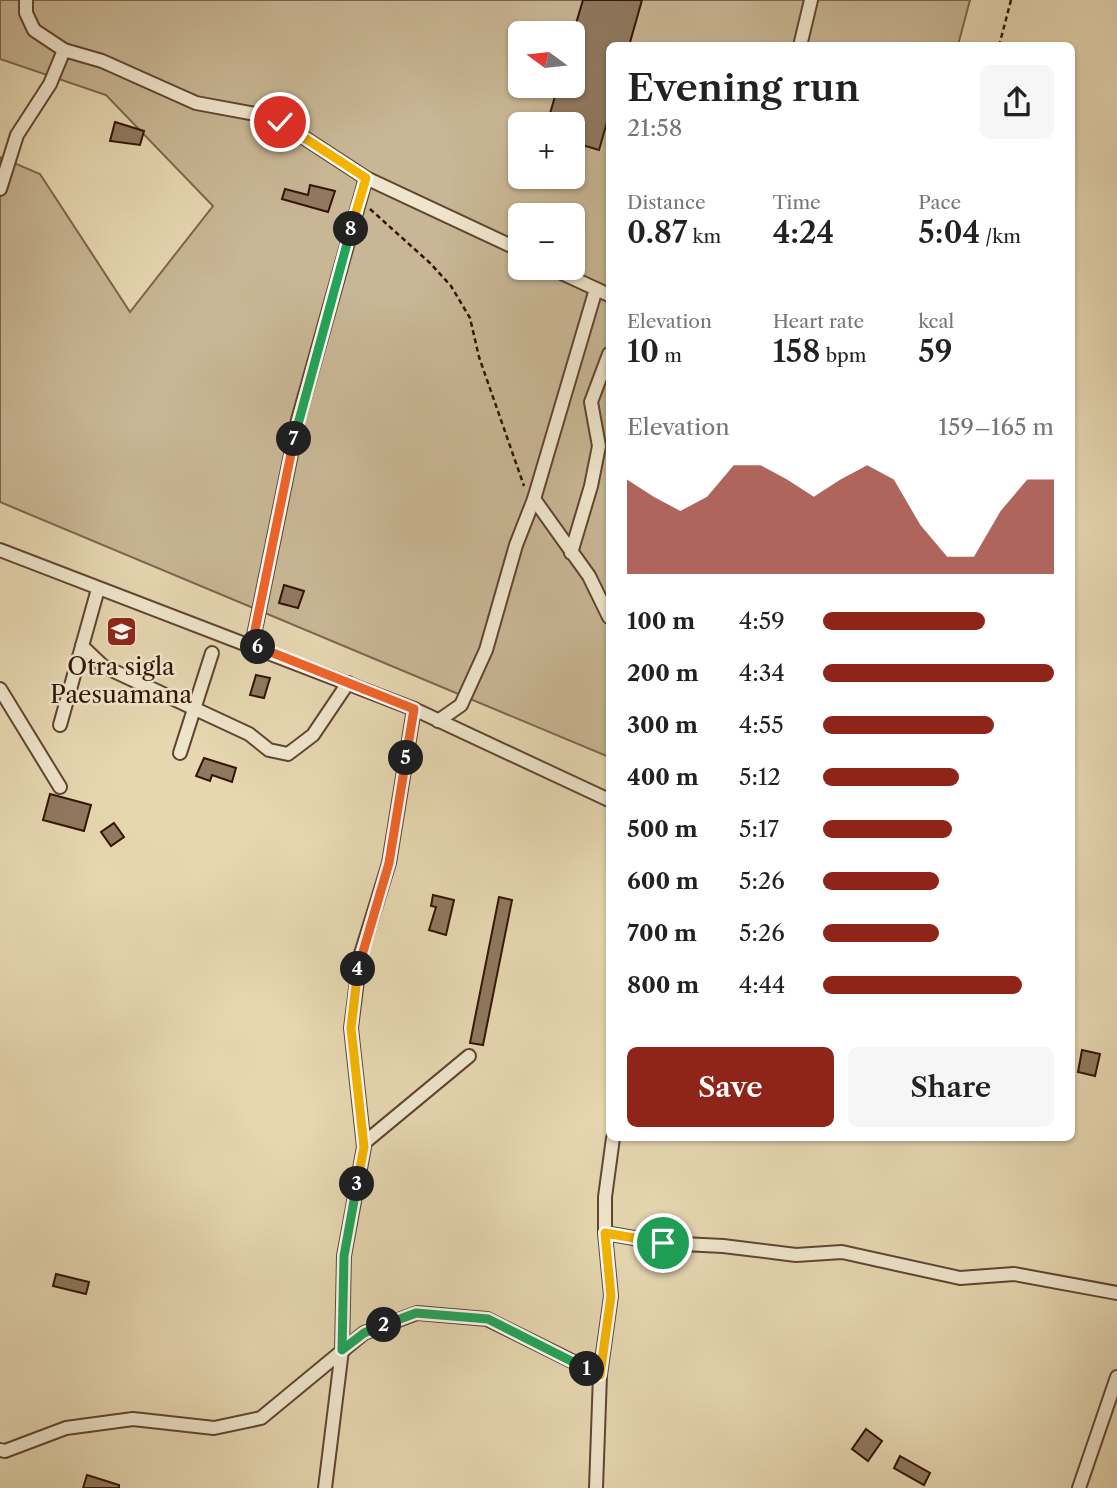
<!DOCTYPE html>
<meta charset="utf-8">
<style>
body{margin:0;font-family:"Libre Caslon Text",serif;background:#f6f6f6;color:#222;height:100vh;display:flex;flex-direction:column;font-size:26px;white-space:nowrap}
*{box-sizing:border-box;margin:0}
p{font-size:23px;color:#767676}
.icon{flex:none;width:38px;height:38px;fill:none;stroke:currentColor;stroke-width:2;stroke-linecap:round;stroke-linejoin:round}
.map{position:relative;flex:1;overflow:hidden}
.sheet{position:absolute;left:606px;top:42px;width:469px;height:1099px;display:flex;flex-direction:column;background:#fff;border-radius:10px;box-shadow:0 2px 5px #0004}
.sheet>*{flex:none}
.needle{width:46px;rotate:285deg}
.buttons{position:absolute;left:508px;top:21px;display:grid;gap:14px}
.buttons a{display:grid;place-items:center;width:77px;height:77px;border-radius:10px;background:#fff;box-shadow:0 2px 5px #0004;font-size:35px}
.pin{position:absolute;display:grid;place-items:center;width:60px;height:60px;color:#fff;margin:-30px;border:4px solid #fff;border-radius:50%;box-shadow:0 2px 7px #0007}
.km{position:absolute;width:35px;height:35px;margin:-18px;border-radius:50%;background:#222;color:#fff;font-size:19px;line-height:35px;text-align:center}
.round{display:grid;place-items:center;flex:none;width:74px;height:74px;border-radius:10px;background:#f6f6f6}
.summary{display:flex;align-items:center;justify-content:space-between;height:119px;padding:0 21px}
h1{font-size:38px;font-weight:600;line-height:52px}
.metrics{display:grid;grid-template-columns:repeat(3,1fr);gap:10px;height:119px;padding:7px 21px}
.metrics div{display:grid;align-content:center}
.metrics b{font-size:30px;font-weight:600}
.metrics small{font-size:19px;font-weight:400}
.metrics p{font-size:19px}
.chart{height:196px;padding:14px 21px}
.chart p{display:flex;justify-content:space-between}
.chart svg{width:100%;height:126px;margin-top:7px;fill:#8f2418;opacity:.7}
.primary-button{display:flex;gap:14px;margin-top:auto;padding:14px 21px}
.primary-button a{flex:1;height:80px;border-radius:10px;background:#8f2418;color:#fff;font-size:28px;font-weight:600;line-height:80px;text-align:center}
.primary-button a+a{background:#f6f6f6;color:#222}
ul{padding:0 21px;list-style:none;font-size:23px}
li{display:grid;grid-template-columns:112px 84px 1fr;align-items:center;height:52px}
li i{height:18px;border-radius:9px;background:#8f2418}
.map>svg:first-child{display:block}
</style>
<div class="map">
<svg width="1117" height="1488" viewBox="0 0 1117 1488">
<rect width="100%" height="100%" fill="#e6d7b1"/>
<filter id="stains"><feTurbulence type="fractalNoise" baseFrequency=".00286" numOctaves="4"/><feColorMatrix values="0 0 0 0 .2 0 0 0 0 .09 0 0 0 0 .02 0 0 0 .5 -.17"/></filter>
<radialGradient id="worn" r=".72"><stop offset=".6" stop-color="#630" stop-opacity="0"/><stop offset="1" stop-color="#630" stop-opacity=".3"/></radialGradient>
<path fill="#c8b694" stroke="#7e654d" stroke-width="2" fill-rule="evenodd" d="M 0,0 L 970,0 L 958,45 L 609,46 L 609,757 L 0,502 L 0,157 L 40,174 L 130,312 L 213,206 L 106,95 L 0,59 ZM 520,33 L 572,33 L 572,86 L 520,86 ZM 520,124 L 572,124 L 572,177 L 520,177 ZM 520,215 L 572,215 L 572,268 L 520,268 Z"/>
<g fill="#90795f" stroke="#331406" stroke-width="2">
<polygon points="583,0 642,0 629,46 609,46 609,115 599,150 572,142 572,124 547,124 558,86 572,86 572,37"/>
<polygon points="115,122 144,131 140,145 110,141"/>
<polygon points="310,185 335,191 328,212 282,199 285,189 308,195"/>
<polygon points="284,585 304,591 298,608 279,603"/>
<polygon points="256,675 270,678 264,698 250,695"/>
<polygon points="204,758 236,768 232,782 212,775 210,781 196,776"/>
<polygon points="50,794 91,805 84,831 43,820"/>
<polygon points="114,823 124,837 111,846 101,832"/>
<polygon points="433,895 454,900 446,935 429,930 436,907 431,906"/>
<polygon points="499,897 512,900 483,1045 470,1043"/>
<polygon points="1082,1050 1100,1054 1095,1076 1078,1072"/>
<polygon points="56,1274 89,1282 86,1294 53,1286"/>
<polygon points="866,1429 882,1441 868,1461 852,1449"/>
<polygon points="900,1456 930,1473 924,1485 894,1468"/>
<polygon points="87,1475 119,1485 119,1488 83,1488"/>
</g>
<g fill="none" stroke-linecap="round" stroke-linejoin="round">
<defs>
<g id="minor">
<polyline points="26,0 26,13 34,30 64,50 102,61 196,103 261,115 280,122 366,178 520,250"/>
<polyline points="800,46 811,0"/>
<polyline points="0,189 17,135 50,84 64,50"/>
<polyline points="551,268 609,295"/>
<polyline points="534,499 589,576 609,617"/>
<polyline points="0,550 414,709 609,800"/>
<polyline points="571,553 591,486 599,446 591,402 609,354"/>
<polyline points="252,645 298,420 366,178"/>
<polyline points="82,646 103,666 249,734 269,750 288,754 313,735 348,683"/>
<polyline points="0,689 60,787"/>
<polyline points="438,721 461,705 486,650 516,545 534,499 596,289"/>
<polyline points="60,725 98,589"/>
<polyline points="180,753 212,653"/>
<polyline points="364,1143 469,1056"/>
<polyline points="605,1233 663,1243 723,1246 796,1255 842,1252 960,1278 1014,1274 1117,1293"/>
<polyline points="0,1450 5,1451 66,1428 133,1419 214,1428 261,1418 364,1333 417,1313 487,1319 600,1375"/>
<polyline points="325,1488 342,1350 344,1256 364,1147 351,1028 360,957 389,863 414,709"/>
<polyline points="596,1488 600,1375 611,1296 605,1233 605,1197 613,1138"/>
<polyline points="1079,1488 1117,1377"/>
</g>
</defs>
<use href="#minor" stroke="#604531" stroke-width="16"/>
<g stroke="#331406" stroke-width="2.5" stroke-dasharray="5 3.5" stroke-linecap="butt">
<polyline points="999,46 1011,0"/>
<polyline points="370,209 430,263 451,286 470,318 479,357 524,486"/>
</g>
<use href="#minor" stroke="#efe5cc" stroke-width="12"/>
</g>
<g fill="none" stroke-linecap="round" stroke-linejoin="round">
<defs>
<polyline id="split-1" points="587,1369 600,1375 611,1296 605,1233 663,1243"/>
<polyline id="split-2" points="384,1325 416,1313 488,1319 587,1369"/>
<polyline id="split-3" points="357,1184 344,1256 342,1350 364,1333 384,1325"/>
<polyline id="split-4" points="357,1184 364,1147 351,1028 358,969"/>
<polyline id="split-5" points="358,969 389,863 406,758"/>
<polyline id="split-6" points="258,647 414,709 406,758"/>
<polyline id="split-7" points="258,647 252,645 294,439"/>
<polyline id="split-8" points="294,439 351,229"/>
<polyline id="split-9" points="280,122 366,178 351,229"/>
</defs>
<use href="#split-1" stroke="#fff" stroke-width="14"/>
<use href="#split-2" stroke="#fff" stroke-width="14"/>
<use href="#split-3" stroke="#fff" stroke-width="14"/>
<use href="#split-4" stroke="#fff" stroke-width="14"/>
<use href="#split-5" stroke="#fff" stroke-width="14"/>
<use href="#split-6" stroke="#fff" stroke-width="14"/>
<use href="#split-7" stroke="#fff" stroke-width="14"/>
<use href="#split-8" stroke="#fff" stroke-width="14"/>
<use href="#split-9" stroke="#fff" stroke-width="14"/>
<use href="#split-1" stroke="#f5b400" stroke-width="9"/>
<use href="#split-2" stroke="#22a559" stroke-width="9"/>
<use href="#split-3" stroke="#22a559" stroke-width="9"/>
<use href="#split-4" stroke="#f5b400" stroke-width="9"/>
<use href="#split-5" stroke="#f0652b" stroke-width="9"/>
<use href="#split-6" stroke="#f0652b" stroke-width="9"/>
<use href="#split-7" stroke="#f0652b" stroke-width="9"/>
<use href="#split-8" stroke="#22a559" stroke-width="9"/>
<use href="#split-9" stroke="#f5b400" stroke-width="9"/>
</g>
<defs>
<symbol id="school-square" viewBox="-11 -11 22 22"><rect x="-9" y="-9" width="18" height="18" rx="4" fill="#8f2418" stroke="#efe5cc"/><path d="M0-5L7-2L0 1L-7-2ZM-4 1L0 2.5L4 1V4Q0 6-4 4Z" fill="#fff"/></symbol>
</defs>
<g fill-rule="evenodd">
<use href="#school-square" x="104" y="614" width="35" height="35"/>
</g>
<g text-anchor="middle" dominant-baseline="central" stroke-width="5" stroke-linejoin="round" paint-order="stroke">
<g font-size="24" fill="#331406" stroke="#efe5cc">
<text x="121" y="666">Otra sigla<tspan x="121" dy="28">Paesuamana</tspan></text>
</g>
</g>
<rect width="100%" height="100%" filter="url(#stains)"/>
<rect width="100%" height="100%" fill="url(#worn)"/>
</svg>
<div class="buttons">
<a><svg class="needle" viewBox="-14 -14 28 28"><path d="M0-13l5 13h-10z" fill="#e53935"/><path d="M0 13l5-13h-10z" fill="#767676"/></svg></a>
<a>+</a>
<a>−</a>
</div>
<div class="pin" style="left:663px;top:1243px;background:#1e9e55"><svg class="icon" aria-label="arrive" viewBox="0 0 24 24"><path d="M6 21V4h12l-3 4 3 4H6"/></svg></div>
<div class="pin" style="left:280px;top:122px;background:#d93025"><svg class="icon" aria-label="check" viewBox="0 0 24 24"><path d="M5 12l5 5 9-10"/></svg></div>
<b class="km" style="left:587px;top:1369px">1</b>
<b class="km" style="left:384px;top:1325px">2</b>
<b class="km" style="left:357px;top:1184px">3</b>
<b class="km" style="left:358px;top:969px">4</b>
<b class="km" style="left:406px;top:758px">5</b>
<b class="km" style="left:258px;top:647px">6</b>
<b class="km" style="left:294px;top:439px">7</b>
<b class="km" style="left:351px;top:229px">8</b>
<section class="sheet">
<div class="summary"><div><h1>Evening run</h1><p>21:58</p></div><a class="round"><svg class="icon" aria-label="share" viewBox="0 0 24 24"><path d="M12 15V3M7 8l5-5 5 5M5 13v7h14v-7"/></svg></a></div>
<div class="metrics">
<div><p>Distance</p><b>0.87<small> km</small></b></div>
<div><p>Time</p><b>4:24</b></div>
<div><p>Pace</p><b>5:04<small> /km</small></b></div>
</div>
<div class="metrics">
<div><p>Elevation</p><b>10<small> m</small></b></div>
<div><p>Heart rate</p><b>158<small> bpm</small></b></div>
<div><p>kcal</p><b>59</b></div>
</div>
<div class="chart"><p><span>Elevation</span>159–165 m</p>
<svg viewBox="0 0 160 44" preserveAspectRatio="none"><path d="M0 44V11L10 17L20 22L30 17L40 6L50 6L60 11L70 17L80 11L90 6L100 11L110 27L120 38L130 38L140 22L150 11L160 11V44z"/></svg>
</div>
<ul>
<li><b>100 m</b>4:59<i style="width:70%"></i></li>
<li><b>200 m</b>4:34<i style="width:100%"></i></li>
<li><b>300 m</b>4:55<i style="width:74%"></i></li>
<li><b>400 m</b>5:12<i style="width:59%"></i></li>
<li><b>500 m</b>5:17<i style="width:56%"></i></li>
<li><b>600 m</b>5:26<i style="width:50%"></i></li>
<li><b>700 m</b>5:26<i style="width:50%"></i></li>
<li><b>800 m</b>4:44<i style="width:86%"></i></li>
</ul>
<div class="primary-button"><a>Save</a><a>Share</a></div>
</section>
</div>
